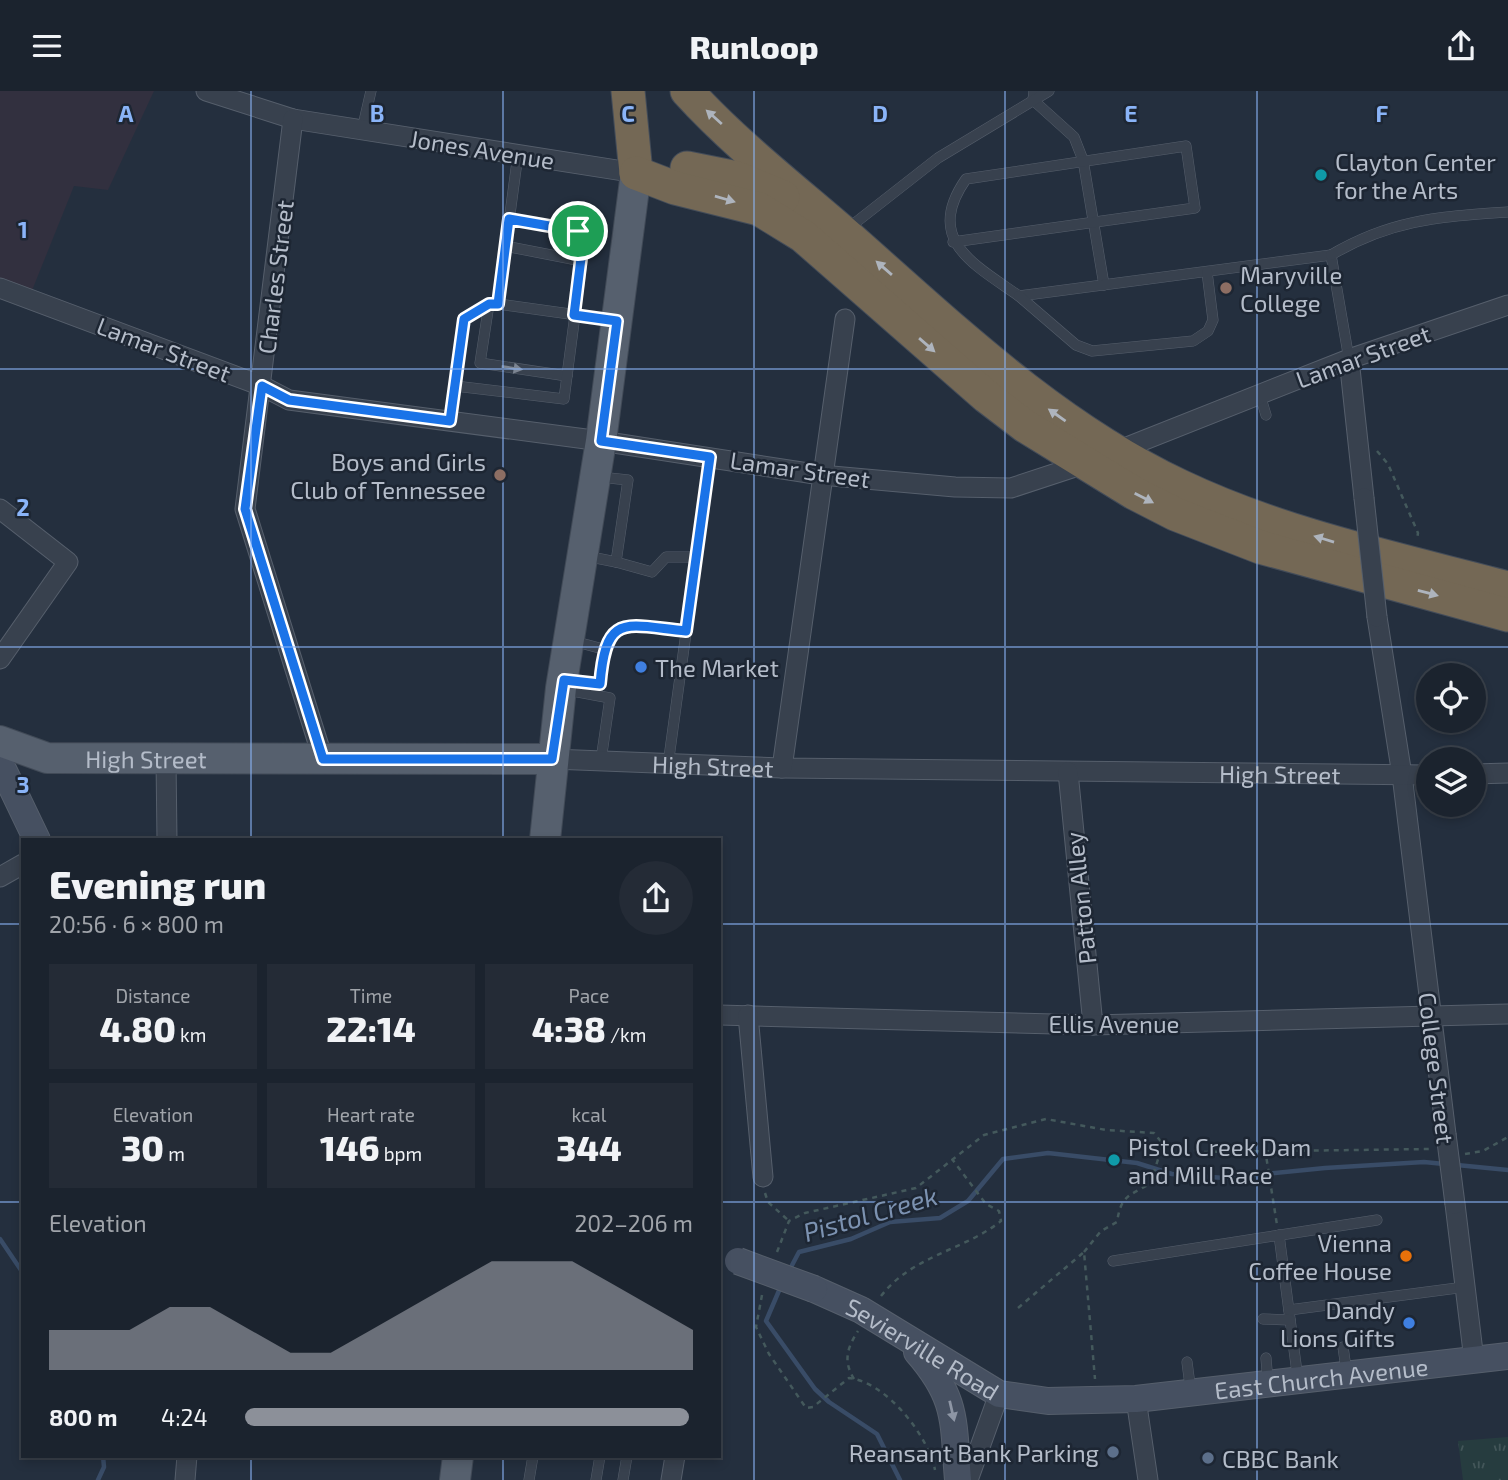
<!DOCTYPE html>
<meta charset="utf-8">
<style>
body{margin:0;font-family:"Exo 2",sans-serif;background:#242b36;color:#f1f3f6;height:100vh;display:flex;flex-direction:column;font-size:26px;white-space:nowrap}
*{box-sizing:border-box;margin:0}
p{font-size:23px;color:#a0a4aa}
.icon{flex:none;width:38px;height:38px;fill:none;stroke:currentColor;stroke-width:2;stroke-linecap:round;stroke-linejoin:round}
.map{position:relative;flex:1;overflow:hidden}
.sheet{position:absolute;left:21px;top:747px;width:700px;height:620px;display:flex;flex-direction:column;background:#1b232e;border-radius:0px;box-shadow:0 4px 10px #0003,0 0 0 2px #39404a}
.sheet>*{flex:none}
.fabs{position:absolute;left:1416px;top:572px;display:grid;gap:14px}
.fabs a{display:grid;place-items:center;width:70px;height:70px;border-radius:50%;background:#1b232e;box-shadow:0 4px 10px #0003,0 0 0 2px #39404a;font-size:35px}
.pin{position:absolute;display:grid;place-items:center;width:60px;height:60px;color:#fff;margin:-30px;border:4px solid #fff;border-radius:50%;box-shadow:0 2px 7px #0007}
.round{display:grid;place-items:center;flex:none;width:74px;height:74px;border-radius:37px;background:#242b36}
.summary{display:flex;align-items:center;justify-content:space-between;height:119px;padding:0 28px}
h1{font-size:38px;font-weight:800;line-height:52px}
.stats{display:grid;grid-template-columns:repeat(3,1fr);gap:10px;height:119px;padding:7px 28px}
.stats div{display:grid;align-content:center;border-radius:0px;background:#242b36;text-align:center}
.stats b{font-size:35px;font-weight:800}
.stats small{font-size:19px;font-weight:400}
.stats p{font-size:19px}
.chart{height:196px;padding:14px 28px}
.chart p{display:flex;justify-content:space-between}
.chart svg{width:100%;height:126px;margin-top:7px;fill:#8c9099;opacity:.7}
ul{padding:0 28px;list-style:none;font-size:23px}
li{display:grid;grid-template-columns:112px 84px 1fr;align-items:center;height:52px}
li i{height:18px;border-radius:9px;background:#8c9099}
header{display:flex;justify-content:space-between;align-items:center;height:91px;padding:0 28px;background:#1b232e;font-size:32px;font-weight:800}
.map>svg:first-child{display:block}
</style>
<header><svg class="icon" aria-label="menu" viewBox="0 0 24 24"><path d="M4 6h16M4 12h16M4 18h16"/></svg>Runloop<svg class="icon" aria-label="share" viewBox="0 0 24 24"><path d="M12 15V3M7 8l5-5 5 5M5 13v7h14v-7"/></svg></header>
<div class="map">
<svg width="1508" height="1389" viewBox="0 0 1508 1389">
<defs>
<pattern id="park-tufts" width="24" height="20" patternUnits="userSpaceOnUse" patternTransform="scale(1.75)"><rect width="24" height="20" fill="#263c3f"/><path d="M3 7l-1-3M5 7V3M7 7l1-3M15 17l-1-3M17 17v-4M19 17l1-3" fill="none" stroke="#435659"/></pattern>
</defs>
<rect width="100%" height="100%" fill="#242f3e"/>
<polygon fill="#32303f" points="0,0 154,0 108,99 74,95 29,207 0,197"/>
<polygon fill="url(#park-tufts)" points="1508,1346 1508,1389 1463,1389 1458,1350"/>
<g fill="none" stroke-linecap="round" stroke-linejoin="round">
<g stroke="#394c67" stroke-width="4.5">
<polyline points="1457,1074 1508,1079"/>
<polyline points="0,1148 23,1182"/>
<polyline points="790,1178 799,1161 851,1148 890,1131 940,1127 968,1110 1003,1068 1048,1062 1137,1072 1172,1083 1224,1087 1325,1077 1424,1071 1444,1073"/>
<polyline points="781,1195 766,1230 815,1298 829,1311 877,1343 900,1389"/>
<polyline points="98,1389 104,1376 103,1365"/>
</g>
<defs>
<g id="lane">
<polyline points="1034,0 1033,9 1074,46 1083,69 1104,194"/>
<polyline points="362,39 371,0"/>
<polyline points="509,128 578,140 583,151 582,170"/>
<polyline points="846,139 938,67 1049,0"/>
<path d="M 953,151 L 1195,117 L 1186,55 L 966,88 C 924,148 973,173 1019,205 L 1331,164 L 1349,268"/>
<path d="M 1331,164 C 1392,128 1439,126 1508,121"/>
<polyline points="1019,205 1076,254 1092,260 1193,250 1208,240 1213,229 1207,181"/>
<polyline points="489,213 480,272 567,285"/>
<polyline points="498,213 518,63"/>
<polyline points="455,295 564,308 582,170 505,155"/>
<polyline points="1260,304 1266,324"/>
<polyline points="450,330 464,228 489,213 498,213 613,229"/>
<polyline points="586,465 616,471 628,389 600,386"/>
<polyline points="616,471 652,481 666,466 696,466"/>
<polyline points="573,550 603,558"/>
<path d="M 565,589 L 600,593 C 606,521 624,534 686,540"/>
<polyline points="562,598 610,607 601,669"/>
<polyline points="668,674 710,366"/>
<polyline points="1279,1144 1298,1289"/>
<polyline points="1113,1170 1377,1129"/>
<polyline points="1289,1219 1465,1196"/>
<polyline points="1263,1228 1290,1229"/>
<polyline points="1343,1256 1347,1284"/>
<polyline points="1266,1267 1268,1292"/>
<polyline points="1187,1271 1191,1302"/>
<polyline points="529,1389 533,1365"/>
<polyline points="596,1389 600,1365"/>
<polyline points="623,1389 627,1365"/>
</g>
<g id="street">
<polyline points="206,0 293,28 636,82"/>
<polyline points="293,28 245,418 323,668"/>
<polyline points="0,197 262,295 289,309 601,350 821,384 955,396 1011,397 1084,373 1349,268 1508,214"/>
<polyline points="1349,268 1364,407"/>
<polyline points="0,418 68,471 0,568"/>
<polyline points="1377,526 1402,684 1446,1043"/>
<polyline points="166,668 167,749"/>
<path id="s1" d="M 552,668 L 782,677 L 1428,684"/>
<polyline points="782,677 845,228"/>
<polyline points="1068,681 1093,934"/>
<polyline points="1474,683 1508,682"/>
<polyline points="0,786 23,773"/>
<polyline points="719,924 1093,934 1508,923"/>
<polyline points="748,924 763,1086"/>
<polyline points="1455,1113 1474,1269"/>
<polyline points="1136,1308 1148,1389"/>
<polyline points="185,1389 187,1365"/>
<polyline points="671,1389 675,1365"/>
<polyline points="968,1389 999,1303"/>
</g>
<g id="secondary">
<polyline points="0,672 37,749"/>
<path id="s2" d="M 814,1198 L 861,1219 L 999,1303 L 1048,1310 L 1136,1308 L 1508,1265"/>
<path d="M 917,1261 C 958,1308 953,1330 958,1389"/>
</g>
<g id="primary">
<path id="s3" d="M 0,650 L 47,667 L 552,668"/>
<polyline points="545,749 561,597 601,350 636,82"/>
<polyline points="455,1389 458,1365"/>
</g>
<g id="highway">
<polyline points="628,0 636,82"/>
<path d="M 687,0 C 736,54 797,101 852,149 C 955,240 1054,335 1180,395 C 1283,444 1398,468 1508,497"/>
<polyline points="687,77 737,87 783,106"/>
<polyline points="636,82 675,97 759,118 803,145 987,306 1025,335 1134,402 1175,423 1260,456 1508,524"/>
</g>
</defs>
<use href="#lane" stroke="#565f6c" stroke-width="11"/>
<use href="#street" stroke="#565f6c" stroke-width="21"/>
<use href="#secondary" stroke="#565f6c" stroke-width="28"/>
<use href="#primary" stroke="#414a57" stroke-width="32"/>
<use href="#highway" stroke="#434c59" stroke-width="35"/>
<g stroke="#44595c" stroke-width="2.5" stroke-dasharray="5 5" stroke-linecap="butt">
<polyline points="1377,360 1388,373 1418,442 1417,448"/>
<polyline points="1265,1058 1277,1134"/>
<polyline points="1465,1063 1483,1060 1508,1046"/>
<polyline points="765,1102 768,1111 789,1130"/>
<polyline points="777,1161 789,1130 805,1122 916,1097 984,1044 1046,1028 1106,1039 1154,1042 1163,1053 1204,1061 1430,1058"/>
<path d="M 1084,1161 L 1101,1140 L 1117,1131 C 1121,1105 1128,1105 1150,1093 L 1163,1053"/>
<path d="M 762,1204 L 756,1236 L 769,1263 L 806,1317 L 813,1316 L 849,1287 C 886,1291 928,1344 935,1379"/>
<path d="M 881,1205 C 913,1164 963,1160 1001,1130 L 999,1120 L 986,1113 L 952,1068"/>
<polyline points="1018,1217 1084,1161 1095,1288"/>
<path d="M 854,1288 C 843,1270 847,1257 858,1240"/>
</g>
<use href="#lane" stroke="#38414e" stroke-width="10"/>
<use href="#street" stroke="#38414e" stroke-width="19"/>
<use href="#secondary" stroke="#465061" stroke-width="26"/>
<use href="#primary" stroke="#56606e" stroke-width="30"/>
<use href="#highway" stroke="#746855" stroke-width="33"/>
<defs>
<g id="street-bridge">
<polyline points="1364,407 1377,526"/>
<polyline points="1446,1043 1455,1113"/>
</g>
<polyline id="secondary-bridge" points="738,1170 814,1198"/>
</defs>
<use href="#street-bridge" stroke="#565f6c" stroke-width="21" stroke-linecap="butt"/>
<use href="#secondary-bridge" stroke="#565f6c" stroke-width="28" stroke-linecap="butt"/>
<use href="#street-bridge" stroke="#38414e" stroke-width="19"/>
<use href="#secondary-bridge" stroke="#465061" stroke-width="26"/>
</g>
<defs><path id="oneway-solid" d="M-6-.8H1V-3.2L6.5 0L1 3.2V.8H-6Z" transform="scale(1.75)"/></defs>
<g fill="#aeb4bd">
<use href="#oneway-solid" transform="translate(714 26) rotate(-138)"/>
<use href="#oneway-solid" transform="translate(725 108) rotate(16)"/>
<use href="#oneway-solid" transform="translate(884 177) rotate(-139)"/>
<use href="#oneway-solid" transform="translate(927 254) rotate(41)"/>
<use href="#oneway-solid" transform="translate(1057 324) rotate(-145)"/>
<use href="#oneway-solid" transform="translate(1144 407) rotate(27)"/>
<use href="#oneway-solid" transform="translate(1324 448) rotate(-163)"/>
<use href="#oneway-solid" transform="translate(1428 502) rotate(15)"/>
</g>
<use fill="#7c8592" href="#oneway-solid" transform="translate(512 277) rotate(9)"/>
<use fill="#8e96a5" href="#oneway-solid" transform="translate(952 1320) rotate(77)"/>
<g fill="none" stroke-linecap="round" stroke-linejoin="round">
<defs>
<path id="route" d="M 509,128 L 578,140 L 583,151 L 574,224 L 617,230 L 601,350 L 710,366 L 686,540 C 624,534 606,521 600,593 L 564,589 L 552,668 L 323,668 L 245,418 L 262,295 L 289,309 L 450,330 L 464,228 L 489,213 L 498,213 Z"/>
</defs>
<use href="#route" stroke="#fff" stroke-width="14"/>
<use href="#route" stroke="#1a73e8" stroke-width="9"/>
</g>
<path fill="none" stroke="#8ab4f8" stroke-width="2" stroke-opacity="0.55" d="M 251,0 L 251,749M 503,0 L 503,749M 754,0 L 754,1389M 1005,0 L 1005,1389M 1257,0 L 1257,1389M 0,278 L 1508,278M 0,556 L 1508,556M 0,833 L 23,833M 719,833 L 1508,833M 0,1111 L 23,1111M 719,1111 L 1508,1111M 251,1365 L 251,1389M 503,1365 L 503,1389"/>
<g fill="#0f9aa8" stroke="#1d2633" stroke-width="2.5">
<circle cx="1321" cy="84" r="7"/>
<circle cx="1114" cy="1069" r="7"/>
</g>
<g fill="#8d6e63" stroke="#1d2633" stroke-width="2.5">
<circle cx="1226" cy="197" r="7"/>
<circle cx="500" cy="384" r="7"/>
</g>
<g fill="#3f7fe0" stroke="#1d2633" stroke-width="2.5">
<circle cx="641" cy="576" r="7"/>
<circle cx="1409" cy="1232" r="7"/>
</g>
<circle fill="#e8710a" stroke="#1d2633" stroke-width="2.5" cx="1406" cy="1165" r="7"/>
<g fill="#5c6f8a" stroke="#1d2633" stroke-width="2.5">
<circle cx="1113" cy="1361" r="7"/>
<circle cx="1208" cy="1367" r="7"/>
</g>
<g text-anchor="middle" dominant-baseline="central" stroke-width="5" stroke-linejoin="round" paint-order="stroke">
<g font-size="24" fill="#b4bcc9" stroke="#1d2633">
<text transform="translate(482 58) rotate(9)">Jones Avenue</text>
<text transform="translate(275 186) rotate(-83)">Charles Street</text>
<text transform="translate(164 258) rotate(21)">Lamar Street</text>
<text transform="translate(1363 265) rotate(-20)">Lamar Street</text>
<text transform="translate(800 378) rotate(8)">Lamar Street</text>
<text stroke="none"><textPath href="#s3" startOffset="149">High Street</textPath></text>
<text stroke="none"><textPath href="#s1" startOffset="161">High Street</textPath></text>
<text stroke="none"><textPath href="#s1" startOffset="728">High Street</textPath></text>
<text transform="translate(1080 807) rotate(-96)">Patton Alley</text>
<text x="1114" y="932">Ellis Avenue</text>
<text transform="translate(1437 977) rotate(83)">College Street</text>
<text stroke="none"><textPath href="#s2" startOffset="124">Sevierville Road</textPath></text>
<text stroke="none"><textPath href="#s2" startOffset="537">East Church Avenue</textPath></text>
</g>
<g font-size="24" fill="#b4bcc9" stroke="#1d2633" text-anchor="start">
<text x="1335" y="70">Clayton Center<tspan x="1335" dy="28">for the Arts</tspan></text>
<text x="1240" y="183">Maryville<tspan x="1240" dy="28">College</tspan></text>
<text x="486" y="370" text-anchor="end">Boys and Girls<tspan x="486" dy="28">Club of Tennessee</tspan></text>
<text x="655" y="576">The Market</text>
<text x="1128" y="1055">Pistol Creek Dam<tspan x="1128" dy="28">and Mill Race</tspan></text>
<text x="1392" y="1151" text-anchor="end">Vienna<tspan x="1392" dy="28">Coffee House</tspan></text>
<text x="1395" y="1218" text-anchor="end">Dandy<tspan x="1395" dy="28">Lions Gifts</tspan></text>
<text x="1099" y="1361" text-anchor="end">Reansant Bank Parking</text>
<text x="1222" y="1367">CBBC Bank</text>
</g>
<g font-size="26" font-style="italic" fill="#7c92b1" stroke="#1d2633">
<text transform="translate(870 1122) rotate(-16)">Pistol Creek</text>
</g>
</g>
<g font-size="23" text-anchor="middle" font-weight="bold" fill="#8ab4f8" stroke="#1d2633" stroke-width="5" stroke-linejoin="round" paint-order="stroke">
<text x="126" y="31">A</text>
<text x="377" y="31">B</text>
<text x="628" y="31">C</text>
<text x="880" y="31">D</text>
<text x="1131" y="31">E</text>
<text x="1382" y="31">F</text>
<text x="23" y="147">1</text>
<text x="23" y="425">2</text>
<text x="23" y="702">3</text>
</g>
</svg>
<div class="fabs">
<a><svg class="icon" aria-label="locate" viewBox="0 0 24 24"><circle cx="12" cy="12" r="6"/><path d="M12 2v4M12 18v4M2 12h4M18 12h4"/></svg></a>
<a><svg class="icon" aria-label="layers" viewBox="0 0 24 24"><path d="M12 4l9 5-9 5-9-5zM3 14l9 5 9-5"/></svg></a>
</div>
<div class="pin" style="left:578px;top:140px;background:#1e9e55"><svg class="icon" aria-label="arrive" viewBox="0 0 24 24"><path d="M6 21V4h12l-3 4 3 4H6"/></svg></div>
<section class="sheet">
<div class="summary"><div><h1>Evening run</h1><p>20:56 · 6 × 800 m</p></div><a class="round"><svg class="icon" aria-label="share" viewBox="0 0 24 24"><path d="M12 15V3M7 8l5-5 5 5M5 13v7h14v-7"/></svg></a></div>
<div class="stats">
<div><p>Distance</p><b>4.80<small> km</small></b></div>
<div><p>Time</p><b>22:14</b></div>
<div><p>Pace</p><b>4:38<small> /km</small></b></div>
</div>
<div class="stats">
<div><p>Elevation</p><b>30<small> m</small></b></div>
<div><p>Heart rate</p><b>146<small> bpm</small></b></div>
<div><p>kcal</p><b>344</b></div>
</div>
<div class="chart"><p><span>Elevation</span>202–206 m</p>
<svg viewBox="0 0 160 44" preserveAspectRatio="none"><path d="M0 44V30L10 30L20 30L30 22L40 22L50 30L60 38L70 38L80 30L90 22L100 14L110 6L120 6L130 6L140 14L150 22L160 30V44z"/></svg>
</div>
<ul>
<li><b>800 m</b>4:24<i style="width:99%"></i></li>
</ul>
</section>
</div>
